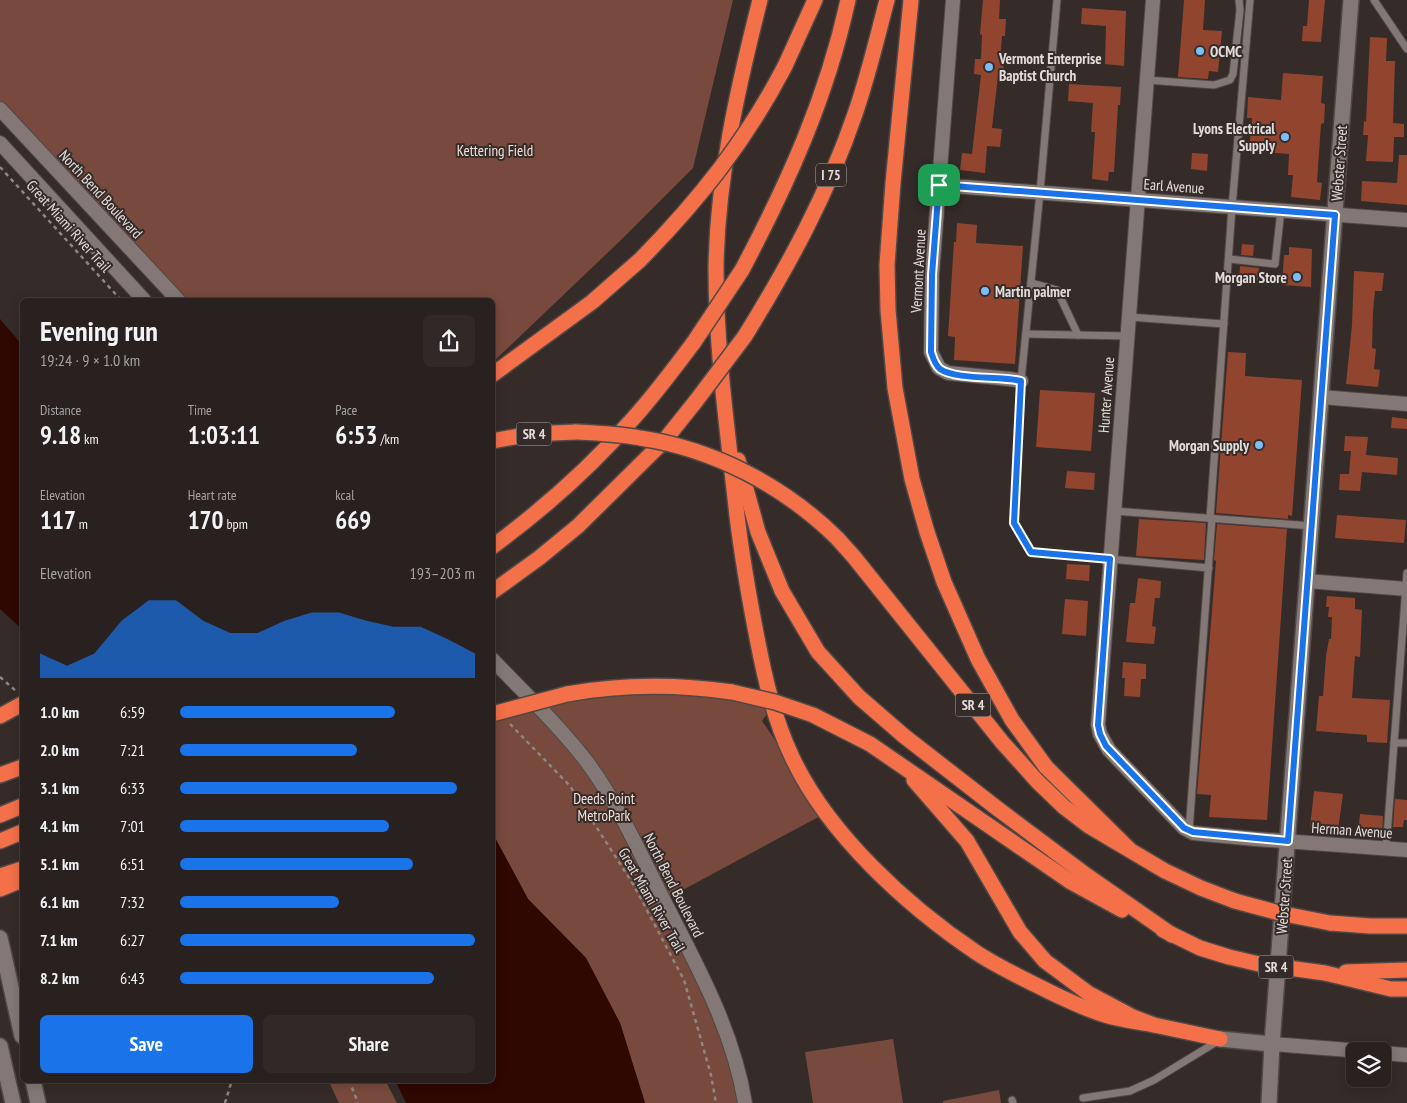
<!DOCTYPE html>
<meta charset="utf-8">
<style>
body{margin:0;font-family:"PT Sans Narrow",sans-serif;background:#302928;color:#f1f3f6;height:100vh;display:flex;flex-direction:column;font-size:19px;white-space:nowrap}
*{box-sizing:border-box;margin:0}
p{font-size:16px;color:#a5a3a4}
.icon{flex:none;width:28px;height:28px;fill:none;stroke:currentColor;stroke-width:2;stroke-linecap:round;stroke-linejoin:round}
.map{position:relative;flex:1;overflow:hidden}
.side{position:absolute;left:20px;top:298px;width:475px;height:785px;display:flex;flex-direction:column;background:#28211f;border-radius:8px;box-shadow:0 2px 12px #0003,0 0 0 1px #443e3d}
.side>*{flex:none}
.fabs{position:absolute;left:1346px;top:1042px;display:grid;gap:10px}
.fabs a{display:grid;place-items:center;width:45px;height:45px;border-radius:8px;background:#28211f;box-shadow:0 2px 12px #0003,0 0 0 1px #443e3d;font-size:25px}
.pin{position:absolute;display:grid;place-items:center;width:42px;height:42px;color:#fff;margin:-21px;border-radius:10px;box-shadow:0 2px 8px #0006}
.round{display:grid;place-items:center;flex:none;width:52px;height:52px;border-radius:8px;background:#302928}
.overview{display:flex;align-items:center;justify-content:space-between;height:85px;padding:0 20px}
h1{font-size:28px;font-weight:600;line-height:38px}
.stats{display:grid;grid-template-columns:repeat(3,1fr);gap:8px;height:85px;padding:5px 20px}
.stats div{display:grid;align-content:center}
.stats b{font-size:25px;font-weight:600}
.stats small{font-size:14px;font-weight:400}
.stats p{font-size:14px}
.chart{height:140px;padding:10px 20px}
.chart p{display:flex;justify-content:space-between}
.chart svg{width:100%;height:90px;margin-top:5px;fill:#1a73e8;opacity:.7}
.primary-button{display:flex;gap:10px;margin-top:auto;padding:10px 20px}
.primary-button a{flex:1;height:58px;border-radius:8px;background:#1a73e8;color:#fff;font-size:20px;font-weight:600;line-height:58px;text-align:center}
.primary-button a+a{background:#302928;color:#f1f3f6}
ul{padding:0 20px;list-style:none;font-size:16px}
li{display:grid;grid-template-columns:80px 60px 1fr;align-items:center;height:38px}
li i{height:12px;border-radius:6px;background:#1a73e8}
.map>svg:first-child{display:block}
</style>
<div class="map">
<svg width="1407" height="1103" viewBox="0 0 1407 1103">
<rect width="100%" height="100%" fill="#352c29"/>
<g fill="#784a3d">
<polygon points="0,0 733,0 693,168 621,240 493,362 492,300 178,300 0,109"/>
<polygon points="630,686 775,702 762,721 826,813 664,900 714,1002 745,1103 645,1103 620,1023 586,958 528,899 493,834 492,719"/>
<polygon points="893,1039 903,1103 813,1103 805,1052"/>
<polygon points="328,1080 385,1080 397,1103 339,1103"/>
<polygon points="999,1090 1001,1103 943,1103 943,1101"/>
</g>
<g fill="#2e0801">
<polygon points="0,319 22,345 22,629 0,609"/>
<polygon points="493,834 528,899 586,958 620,1023 645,1103 406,1103 395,1080 492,1080"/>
</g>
<g fill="#91452f">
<polygon points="983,0 1000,0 999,19 1006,19 1005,36 1002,36 1000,60 1004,61 1003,76 998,76 992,128 1002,129 1000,147 987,146 985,173 960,170 962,153 972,154 981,75 974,74 975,59 981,59 982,35 980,34"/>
<polygon points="1184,0 1205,0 1203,30 1222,31 1218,72 1209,71 1208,79 1178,77"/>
<polygon points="1309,0 1325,0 1321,42 1302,41 1303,26 1307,26"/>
<polygon points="1082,8 1126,11 1124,66 1105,64 1106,26 1081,24"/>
<polygon points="1370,37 1387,38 1386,61 1395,61 1393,123 1404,124 1404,137 1394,137 1393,162 1366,161 1368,135 1363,135 1364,121 1366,122"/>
<polygon points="1283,73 1323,76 1321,103 1325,104 1324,123 1321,124 1317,182 1322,183 1320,200 1291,197 1293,175 1288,175 1289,154 1249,151 1252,118 1247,118 1248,97 1281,100"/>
<polygon points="1069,84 1121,87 1120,105 1118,105 1114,172 1109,172 1108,181 1092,179 1095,132 1091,132 1093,103 1068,101"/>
<polygon points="1192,153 1208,154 1207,171 1191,169"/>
<polygon points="1399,155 1407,155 1407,205 1361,201 1362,181 1397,183"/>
<polygon points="957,223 977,225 976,243 1023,246 1015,364 954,360 955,337 948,336 954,242 956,242"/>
<polygon points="1242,244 1254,245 1253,256 1241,255"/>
<polygon points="1289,247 1312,249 1311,287 1282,285 1284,255 1289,255"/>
<polygon points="1240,266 1259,268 1258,282 1239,281"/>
<polygon points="1354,271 1384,273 1382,291 1375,291 1373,312 1372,348 1376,349 1374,369 1380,370 1378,387 1346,384 1352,325"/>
<polygon points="1228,352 1246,353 1245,376 1302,380 1292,516 1288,515 1288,519 1216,513"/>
<polygon points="1040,390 1095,393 1091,451 1036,447"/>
<polygon points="1392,417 1407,419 1407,429 1391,428"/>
<polygon points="1345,436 1368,437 1366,455 1398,458 1397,475 1362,472 1360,491 1339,490 1340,474 1349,474 1351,451 1344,451"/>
<polygon points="1067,471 1095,473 1094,490 1065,488"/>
<polygon points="1337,515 1406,520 1404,543 1335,538"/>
<polygon points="1139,519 1206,523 1204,560 1136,556"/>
<polygon points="1217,524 1287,529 1267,820 1209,817 1211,795 1197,794 1216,561 1214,560"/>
<polygon points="1067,564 1090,565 1089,581 1066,579"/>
<polygon points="1138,578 1161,581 1160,598 1155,598 1152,626 1156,627 1154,644 1126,642 1130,603 1135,603"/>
<polygon points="1327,596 1355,598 1355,609 1362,610 1360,657 1355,656 1352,698 1390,700 1387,743 1367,742 1367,735 1316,731 1319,696 1323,696 1326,656 1329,639 1331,639 1332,617 1328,617 1329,607 1326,607"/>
<polygon points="1065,599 1088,601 1086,636 1062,634"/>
<polygon points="1123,662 1146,664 1146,679 1141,679 1140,697 1124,696 1125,678 1122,678"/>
<polygon points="1314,791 1343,794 1338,830 1310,828"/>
<polygon points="1395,799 1407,800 1407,820 1404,820 1403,827 1393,827"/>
<polygon points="1360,814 1383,816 1382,834 1358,833"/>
</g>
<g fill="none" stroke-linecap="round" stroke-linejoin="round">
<defs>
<g id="lane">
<polyline points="1057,0 1040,192 1021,381 1014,523 1031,552 1209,568"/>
<polyline points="1374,0 1407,49"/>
<polyline points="1147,80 1214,85 1230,80 1233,74 1240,10 1239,0"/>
<polyline points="1229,259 1275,264 1281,210"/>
<polyline points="1031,283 1057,290 1078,335"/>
<polyline points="1129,317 1224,324"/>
<polyline points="1026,334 1127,336"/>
<polyline points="1114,511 1312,526"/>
<polyline points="1210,518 1232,207 1250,0"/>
<polyline points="1394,743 1407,743"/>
<polyline points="1189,831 1212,518"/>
<polyline points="1386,849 1407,573"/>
<polyline points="1083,1098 1130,1091 1154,1080 1218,1041"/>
<polyline points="1012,1100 1013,1103"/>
</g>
<g id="street">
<polyline points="953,0 932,275 931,352 939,368 948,373 1010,379 1021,381"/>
<polyline points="1153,0 1098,725 1100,734 1109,750 1184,828 1193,833 1255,839 1407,850"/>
<polyline points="0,109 178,300"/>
<polyline points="0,143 144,300"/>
<polyline points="939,185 1407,220"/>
<polyline points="1321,397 1407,404"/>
<polyline points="1307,581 1407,589"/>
<path d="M 492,659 C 524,693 559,725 587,762 C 618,804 639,851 662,897 C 696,964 733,1029 745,1103"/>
<polyline points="1272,1044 1362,1051"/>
<polyline points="1382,1053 1407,1055"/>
</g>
<g id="secondary">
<polyline points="0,938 22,1036"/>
<polyline points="1220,1039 1272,1044"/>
<polyline points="0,1046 13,1103"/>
<polyline points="33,1080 38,1103"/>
<polyline points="1269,1103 1272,1044 1351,0"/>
</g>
<g id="highway">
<path d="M 760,0 C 738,87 717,178 716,269 C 716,351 728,434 737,516 C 742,557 749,597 757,638 C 765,679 774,719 792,757 C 828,834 907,906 977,953 C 1000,968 1024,979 1048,991 C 1067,1000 1085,1009 1105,1015 C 1121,1020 1138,1022 1154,1025"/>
<polyline points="911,0 893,183 887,265 888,310 895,388 912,479 927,532 944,582 978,659 1012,720 1046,767 1129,849"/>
<polyline points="785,66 815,0"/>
<path d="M 742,270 C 788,183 827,97 848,0"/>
<path d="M 745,336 C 789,265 828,193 855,114 C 868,77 877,38 887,0"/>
<polyline points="492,375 592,302 640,260"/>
<polyline points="492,441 530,434 576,432"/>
<polyline points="738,460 758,532 782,591 818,652 859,697 904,736 998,809 1086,875 1172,935"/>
<polyline points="837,538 854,557 1002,742 1037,781 1064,807 1089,826 1165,871 1201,888 1235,901"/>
<path d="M 492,547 C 542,510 589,469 630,422 C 653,397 673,370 694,342"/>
<polyline points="492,592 539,558 578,526 664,441 696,401"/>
<path d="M 567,694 C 622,684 676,684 732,692"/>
<polyline points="813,715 870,744 1071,882 1122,910"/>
<polyline points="0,716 22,704"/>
<polyline points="0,775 22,767"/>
<polyline points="914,780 967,841 1020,932 1045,961 1088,993 1133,1017 1154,1025 1220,1039"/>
<polyline points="0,815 22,806"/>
<polyline points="0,841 22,832"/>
<polyline points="0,876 22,869"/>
<polyline points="0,889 22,880"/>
<polyline points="1330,923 1370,926 1407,926"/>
<polyline points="1163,930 1200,948 1229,957"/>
<polyline points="1346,972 1407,970"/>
<polyline points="1325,973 1391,989 1407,989"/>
</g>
</defs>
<use href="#lane" stroke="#504846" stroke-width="9"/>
<use href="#street" stroke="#504846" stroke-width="16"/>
<use href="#secondary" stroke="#504846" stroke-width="18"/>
<use href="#highway" stroke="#504846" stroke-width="18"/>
<g stroke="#8d8683" stroke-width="2.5" stroke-dasharray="4 4" stroke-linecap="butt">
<polyline points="0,167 121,300"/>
<polyline points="0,677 16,691"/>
<polyline points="510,724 570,786 633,884 684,980 711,1075 716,1103"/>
<polyline points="349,1080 358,1103"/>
<polyline points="225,1103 232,1080"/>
</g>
<use href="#lane" stroke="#837875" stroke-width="7"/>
<use href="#street" stroke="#837875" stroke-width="14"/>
<use href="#secondary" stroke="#837875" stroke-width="15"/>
<use href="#highway" stroke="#f37049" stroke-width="15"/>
<defs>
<g id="highway-bridge">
<path d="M 640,260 C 699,200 746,141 785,66"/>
<polyline points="694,342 742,270"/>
<polyline points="696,401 745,336"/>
<path d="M 576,432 C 597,433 619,434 640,438 C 714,449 784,486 837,538"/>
<polyline points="732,692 775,702 813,715"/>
<polyline points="492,714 567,694"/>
<polyline points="1235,901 1279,913 1330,923"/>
<polyline points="1229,957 1259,964 1325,973"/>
</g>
</defs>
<use href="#highway-bridge" stroke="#504846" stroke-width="18" stroke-linecap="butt"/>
<use href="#highway-bridge" stroke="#f37049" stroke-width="15"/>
</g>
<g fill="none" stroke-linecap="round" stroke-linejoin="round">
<defs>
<path id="route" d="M 939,185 L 1335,215 L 1288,841 L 1193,832 L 1184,828 L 1106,746 L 1100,734 L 1098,725 L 1110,559 L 1031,552 L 1014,523 L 1021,381 C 1000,376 956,380 940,369 C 935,365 933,358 931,352 L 932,275 Z"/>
</defs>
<use href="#route" stroke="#fff" stroke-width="10"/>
<use href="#route" stroke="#1a73e8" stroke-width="6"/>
</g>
<g fill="#7dbef9" stroke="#352c29" stroke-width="2">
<circle cx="1200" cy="51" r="5"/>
<circle cx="989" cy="67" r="5"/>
<circle cx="1285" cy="137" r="5"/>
<circle cx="1297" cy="277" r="5"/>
<circle cx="985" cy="291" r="5"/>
<circle cx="1259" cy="445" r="5"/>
</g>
<g text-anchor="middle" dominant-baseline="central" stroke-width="4" stroke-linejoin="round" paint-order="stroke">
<g fill="#352c29" stroke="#aea7a5" stroke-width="1">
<rect x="816" y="163.5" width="30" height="23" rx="4"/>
<rect x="516.5" y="422.5" width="35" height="23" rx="4"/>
<rect x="955.5" y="693.5" width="35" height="23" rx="4"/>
<rect x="1258.5" y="955.5" width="35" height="23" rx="4"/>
</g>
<g font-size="14" font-weight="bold" fill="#e2dcda">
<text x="831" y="175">I 75</text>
<text x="534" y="434">SR 4</text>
<text x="973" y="705">SR 4</text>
<text x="1276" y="967">SR 4</text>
</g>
<g font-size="15" font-weight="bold" fill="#e2dcda" stroke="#352c29" text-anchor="start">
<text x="1210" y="51">OCMC</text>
<text x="999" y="58">Vermont Enterprise<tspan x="999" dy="17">Baptist Church</tspan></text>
<text x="1275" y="128" text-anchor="end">Lyons Electrical<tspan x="1275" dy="17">Supply</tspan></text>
<text x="1287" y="277" text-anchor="end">Morgan Store</text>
<text x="995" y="291">Martin palmer</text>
<text x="1249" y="445" text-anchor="end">Morgan Supply</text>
</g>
<g font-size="15" fill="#f6dfd8" stroke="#352c29">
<text x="495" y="150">Kettering Field</text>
<text x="604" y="798">Deeds Point<tspan x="604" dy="17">MetroPark</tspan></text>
</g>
<g font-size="15" fill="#e2dcda" stroke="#352c29">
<text transform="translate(1339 163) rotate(-86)">Webster Street</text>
<text transform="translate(1174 186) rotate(4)">Earl Avenue</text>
<text transform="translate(101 194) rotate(47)">North Bend Boulevard</text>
<text transform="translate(69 226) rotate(48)">Great Miami River Trail</text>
<text transform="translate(918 271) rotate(-87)">Vermont Avenue</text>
<text transform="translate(1106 395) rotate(-86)">Hunter Avenue</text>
<text transform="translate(1352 830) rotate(4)">Herman Avenue</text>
<text transform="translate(674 885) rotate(63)">North Bend Boulevard</text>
<text transform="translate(1284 896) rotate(-86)">Webster Street</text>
<text transform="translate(652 900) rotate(60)">Great Miami River Trail</text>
</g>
</g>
</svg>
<div class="fabs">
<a><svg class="icon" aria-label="layers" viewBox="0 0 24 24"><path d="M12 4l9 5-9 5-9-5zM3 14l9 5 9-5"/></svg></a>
</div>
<div class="pin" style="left:939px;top:185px;background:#1e9e55"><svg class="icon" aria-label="arrive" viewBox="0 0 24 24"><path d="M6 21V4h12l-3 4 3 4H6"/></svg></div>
<section class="side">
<div class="overview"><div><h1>Evening run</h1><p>19:24 · 9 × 1.0 km</p></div><a class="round"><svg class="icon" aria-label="share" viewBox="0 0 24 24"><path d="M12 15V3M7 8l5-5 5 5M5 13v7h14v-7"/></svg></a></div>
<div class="stats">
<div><p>Distance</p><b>9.18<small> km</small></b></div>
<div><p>Time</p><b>1:03:11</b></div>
<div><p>Pace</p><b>6:53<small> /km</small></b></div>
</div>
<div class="stats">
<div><p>Elevation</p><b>117<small> m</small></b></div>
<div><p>Heart rate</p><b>170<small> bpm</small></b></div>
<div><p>kcal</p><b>669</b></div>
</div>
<div class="chart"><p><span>Elevation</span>193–203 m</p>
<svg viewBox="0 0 160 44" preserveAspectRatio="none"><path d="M0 44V32L10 38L20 32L30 16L40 6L50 6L60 16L70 22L80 22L90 16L100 12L110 12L120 16L130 19L140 19L150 25L160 32V44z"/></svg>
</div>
<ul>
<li><b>1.0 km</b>6:59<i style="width:73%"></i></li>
<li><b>2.0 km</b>7:21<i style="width:60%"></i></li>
<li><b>3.1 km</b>6:33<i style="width:94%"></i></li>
<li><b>4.1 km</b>7:01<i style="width:71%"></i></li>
<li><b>5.1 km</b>6:51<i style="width:79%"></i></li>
<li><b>6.1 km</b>7:32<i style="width:54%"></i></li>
<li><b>7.1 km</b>6:27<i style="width:100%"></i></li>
<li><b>8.2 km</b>6:43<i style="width:86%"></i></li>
</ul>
<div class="primary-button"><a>Save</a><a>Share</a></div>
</section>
</div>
